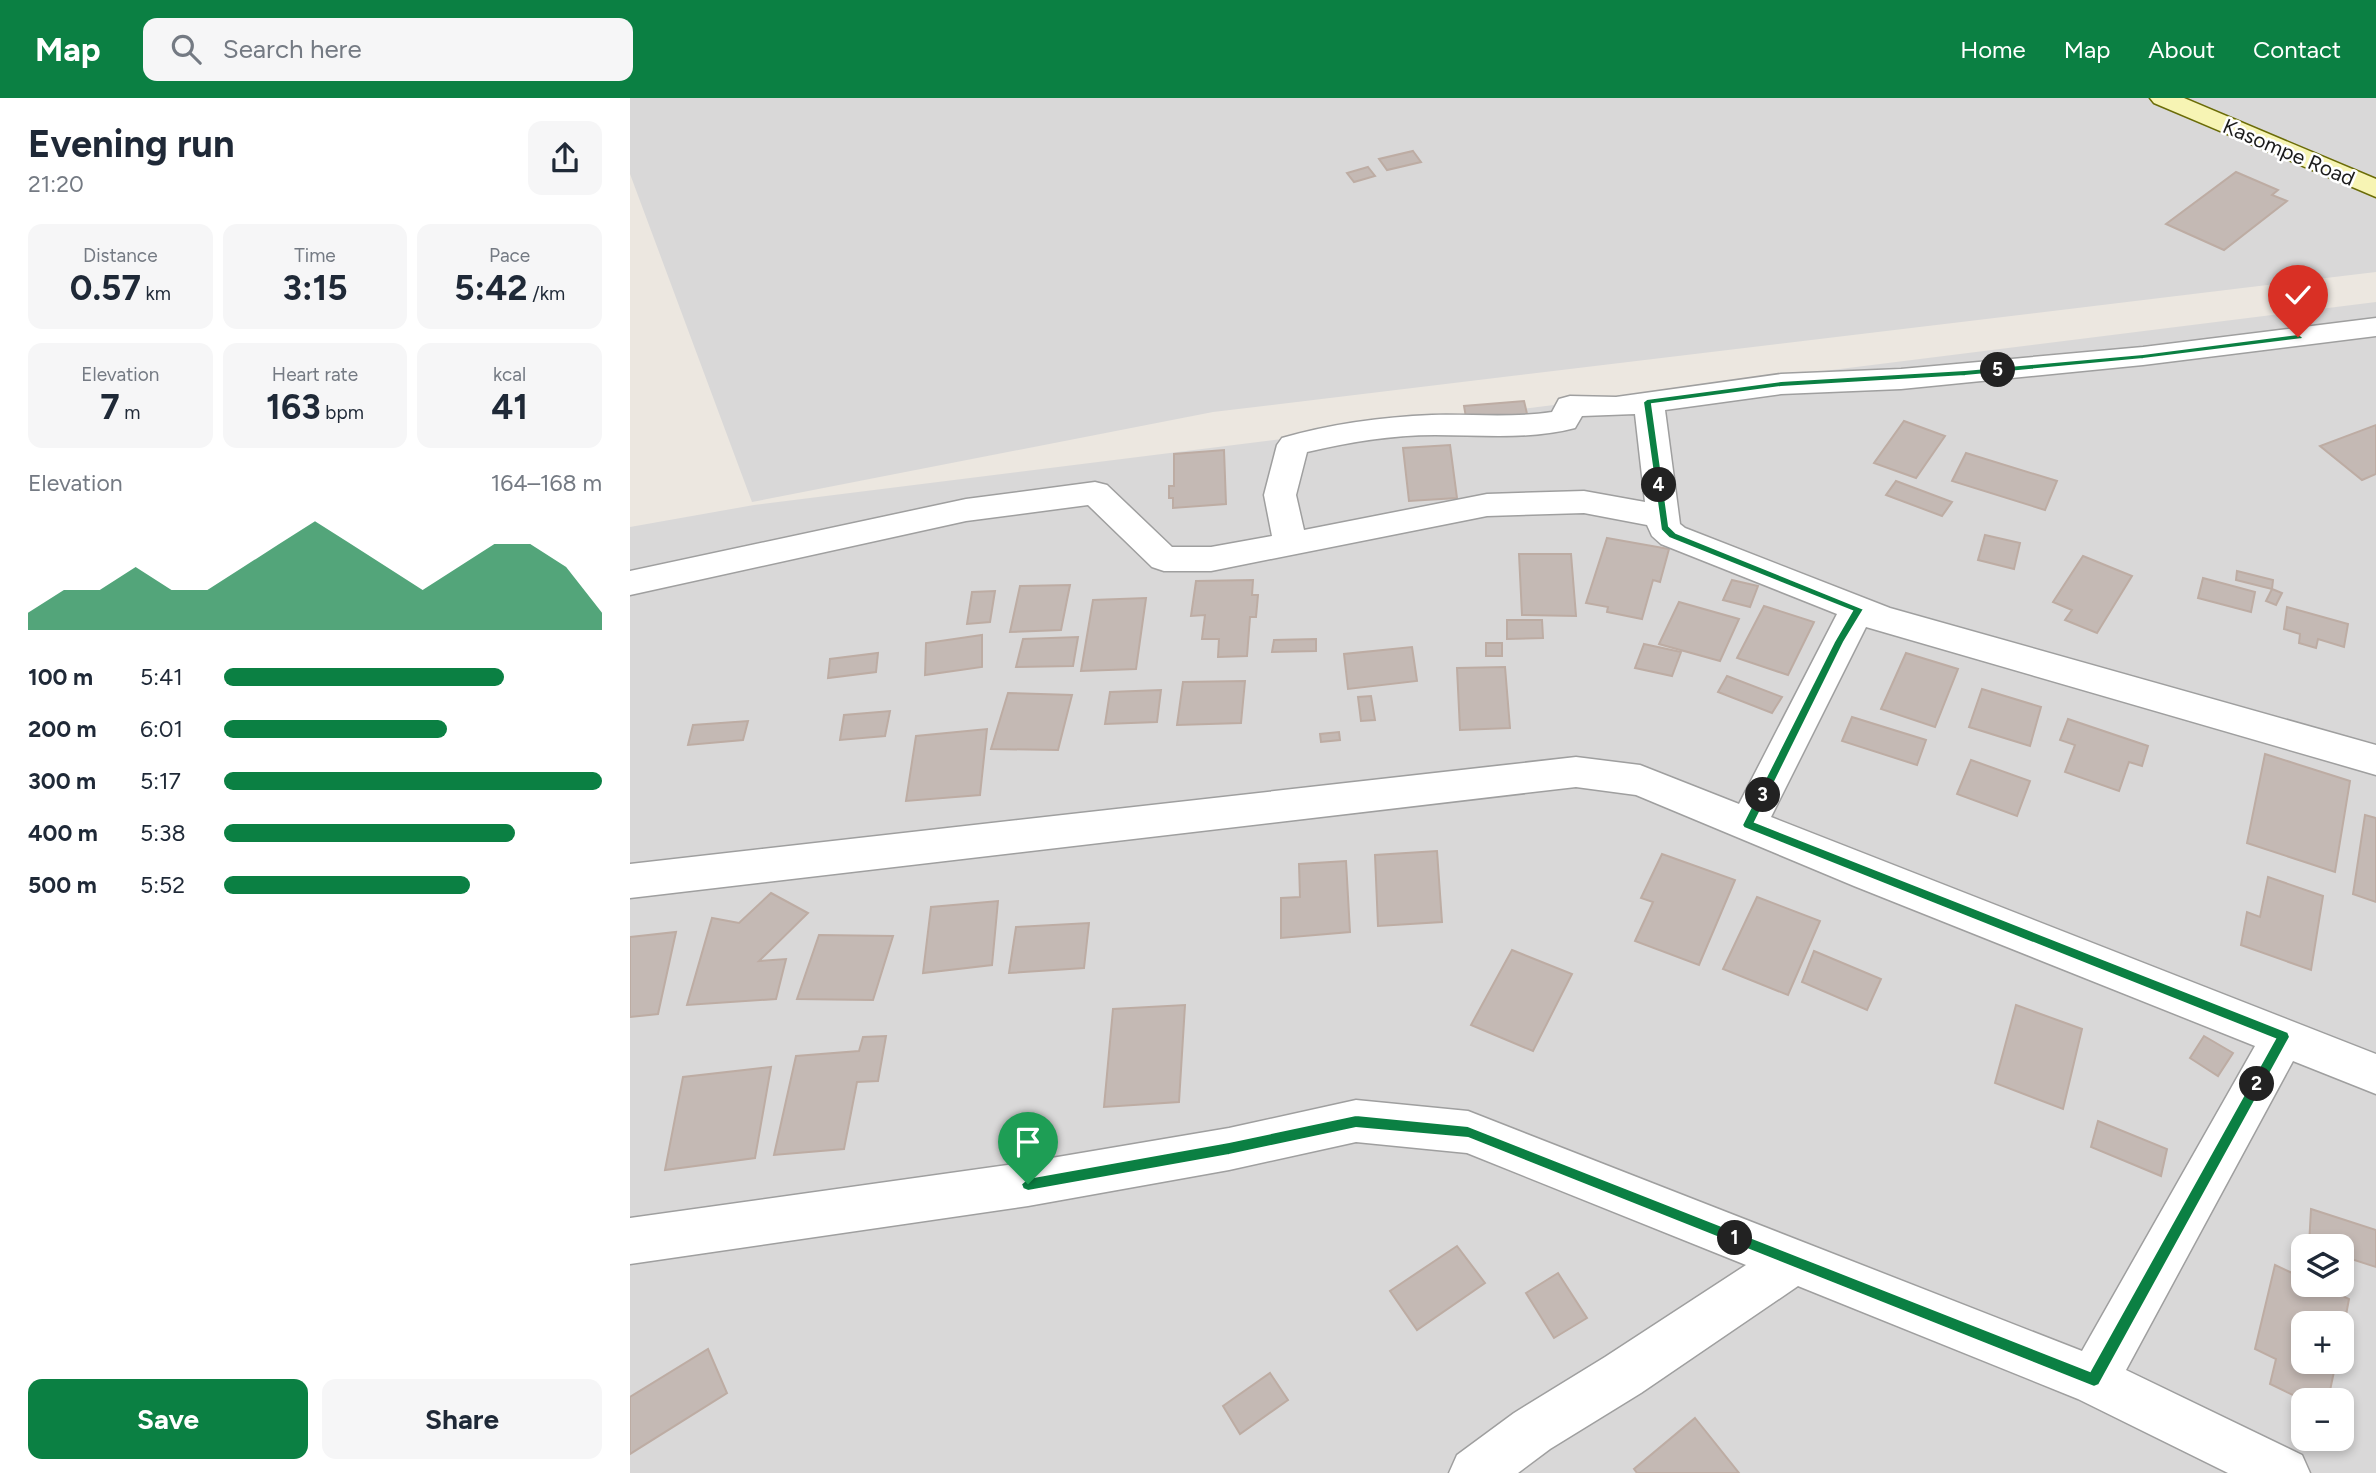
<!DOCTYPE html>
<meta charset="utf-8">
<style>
body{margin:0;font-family:Figtree,sans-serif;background:#f6f6f7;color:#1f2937;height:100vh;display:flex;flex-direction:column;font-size:26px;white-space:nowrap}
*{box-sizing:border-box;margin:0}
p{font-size:23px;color:#747a83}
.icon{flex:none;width:38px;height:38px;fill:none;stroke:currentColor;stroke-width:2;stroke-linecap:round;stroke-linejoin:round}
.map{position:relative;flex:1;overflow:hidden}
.drawer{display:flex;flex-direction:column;background:#fff;width:630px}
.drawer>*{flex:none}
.buttons{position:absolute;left:1661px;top:1136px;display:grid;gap:14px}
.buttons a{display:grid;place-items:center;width:63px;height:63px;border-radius:14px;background:#fff;box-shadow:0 4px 10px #0003;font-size:35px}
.pin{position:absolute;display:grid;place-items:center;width:60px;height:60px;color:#fff;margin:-72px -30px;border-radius:50% 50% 50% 0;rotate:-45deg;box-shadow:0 0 7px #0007}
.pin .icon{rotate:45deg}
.km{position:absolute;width:35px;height:35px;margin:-18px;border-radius:50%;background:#222;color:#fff;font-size:19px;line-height:35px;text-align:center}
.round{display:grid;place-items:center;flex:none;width:74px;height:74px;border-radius:14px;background:#f6f6f7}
.headline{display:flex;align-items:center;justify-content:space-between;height:119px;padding:0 28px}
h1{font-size:38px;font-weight:700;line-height:52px}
.stats{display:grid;grid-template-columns:repeat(3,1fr);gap:10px;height:119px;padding:7px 28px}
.stats div{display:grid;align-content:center;border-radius:14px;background:#f6f6f7;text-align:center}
.stats b{font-size:35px;font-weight:700}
.stats small{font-size:19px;font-weight:400}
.stats p{font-size:19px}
.chart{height:196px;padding:14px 28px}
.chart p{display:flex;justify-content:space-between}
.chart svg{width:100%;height:126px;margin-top:7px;fill:#0b8043;opacity:.7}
.button{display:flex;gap:14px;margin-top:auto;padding:14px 28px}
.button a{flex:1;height:80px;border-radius:14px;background:#0b8043;color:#fff;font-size:28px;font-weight:700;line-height:80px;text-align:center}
.button a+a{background:#f6f6f7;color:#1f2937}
ul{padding:0 28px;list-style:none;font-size:23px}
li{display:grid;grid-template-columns:112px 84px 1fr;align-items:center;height:52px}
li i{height:18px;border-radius:9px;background:#0b8043}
header{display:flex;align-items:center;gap:42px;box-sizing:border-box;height:98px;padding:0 35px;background:#0b8043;color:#fff}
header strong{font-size:33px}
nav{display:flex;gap:38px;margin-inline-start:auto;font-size:24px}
.search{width:490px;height:63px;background:#f6f6f7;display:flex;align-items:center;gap:18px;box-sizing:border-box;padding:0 24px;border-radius:14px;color:#747a83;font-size:26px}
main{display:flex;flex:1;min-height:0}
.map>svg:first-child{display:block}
</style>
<header>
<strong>Map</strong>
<div class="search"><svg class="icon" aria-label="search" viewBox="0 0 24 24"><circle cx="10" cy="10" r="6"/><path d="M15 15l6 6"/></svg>Search here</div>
<nav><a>Home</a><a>Map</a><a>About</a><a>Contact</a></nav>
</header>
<main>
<section class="drawer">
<div class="headline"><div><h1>Evening run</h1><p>21:20</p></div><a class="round"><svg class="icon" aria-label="share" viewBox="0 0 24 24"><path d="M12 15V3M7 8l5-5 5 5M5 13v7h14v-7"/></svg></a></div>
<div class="stats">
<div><p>Distance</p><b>0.57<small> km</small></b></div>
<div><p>Time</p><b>3:15</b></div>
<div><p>Pace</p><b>5:42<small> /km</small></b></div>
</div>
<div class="stats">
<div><p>Elevation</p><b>7<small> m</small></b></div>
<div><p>Heart rate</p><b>163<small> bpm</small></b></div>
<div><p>kcal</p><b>41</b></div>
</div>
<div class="chart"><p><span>Elevation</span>164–168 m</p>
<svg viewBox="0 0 160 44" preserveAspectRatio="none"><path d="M0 44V38L10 30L20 30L30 22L40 30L50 30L60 22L70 14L80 6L90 14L100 22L110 30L120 22L130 14L140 14L150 22L160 38V44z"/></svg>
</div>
<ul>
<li><b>100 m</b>5:41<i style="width:74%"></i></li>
<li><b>200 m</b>6:01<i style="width:59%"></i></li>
<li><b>300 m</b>5:17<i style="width:100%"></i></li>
<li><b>400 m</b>5:38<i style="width:77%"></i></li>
<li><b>500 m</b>5:52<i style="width:65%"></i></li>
</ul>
<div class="button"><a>Save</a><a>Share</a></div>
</section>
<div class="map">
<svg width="1746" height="1375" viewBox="0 0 1746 1375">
<rect width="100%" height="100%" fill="#ece7e0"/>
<g fill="#d9d8d8" fill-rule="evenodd">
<polygon points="0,0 1746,0 1746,174 583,314 122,404 0,76"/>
<path d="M 1746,204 L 1746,1375 L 0,1375 L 0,429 L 124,407 ZM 1673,1148 L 1712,1148 L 1712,1186 L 1673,1186 ZM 1673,1225 L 1712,1225 L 1712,1264 L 1673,1264 ZM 1673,1302 L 1712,1302 L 1712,1340 L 1673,1340 Z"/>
</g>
<g fill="#c4b9b4" stroke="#bdaca3" stroke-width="2">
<polygon points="783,53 791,64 757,72 749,61"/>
<polygon points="738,69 745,78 724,84 717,75"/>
<polygon points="1606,74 1648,92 1642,97 1657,103 1594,152 1536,126"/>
<polygon points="894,303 898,320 837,325 834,308"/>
<polygon points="1274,323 1315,338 1286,380 1244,365"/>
<polygon points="1746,327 1746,376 1732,382 1690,348"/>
<polygon points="820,347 827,400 779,403 773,350"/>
<polygon points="594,352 596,406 543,410 543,400 539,400 539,388 544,388 544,356"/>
<polygon points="1336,355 1427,383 1415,412 1322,383"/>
<polygon points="1266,383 1322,404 1312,418 1256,397"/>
<polygon points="1355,437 1390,445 1384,471 1348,462"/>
<polygon points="977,440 1039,451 1030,484 1023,482 1012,521 977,514 978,509 956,505"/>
<polygon points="889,456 941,456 946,518 892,517"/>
<polygon points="1453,458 1502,478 1467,535 1435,522 1442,512 1423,504"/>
<polygon points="1607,473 1643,482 1642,491 1606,482"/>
<polygon points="1573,480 1625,494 1621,514 1568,500"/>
<polygon points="623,482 622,497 628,497 626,519 620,519 617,558 588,559 589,541 572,541 575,517 561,518 566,483"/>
<polygon points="1102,482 1128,488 1120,509 1093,502"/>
<polygon points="440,487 431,532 380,534 390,488"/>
<polygon points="1642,491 1652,495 1646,507 1636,503"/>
<polygon points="365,493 360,524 337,526 342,494"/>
<polygon points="516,500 506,571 451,573 463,502"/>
<polygon points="1049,504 1109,521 1090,563 1029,546"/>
<polygon points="1134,508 1184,524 1158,577 1107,560"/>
<polygon points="1657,509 1718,526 1714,549 1688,541 1686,550 1669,545 1670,536 1654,531"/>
<polygon points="877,522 912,522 913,540 877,541"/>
<polygon points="352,537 352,569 295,577 296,545"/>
<polygon points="448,539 443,568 386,569 393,541"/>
<polygon points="686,541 686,553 642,554 644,542"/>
<rect x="856" y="545" width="16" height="13"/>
<polygon points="1014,546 1051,554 1042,578 1005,570"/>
<polygon points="782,549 787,583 718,591 714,556"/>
<polygon points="248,555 246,574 198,580 200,561"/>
<polygon points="1276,555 1328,571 1305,629 1251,611"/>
<polygon points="875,569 880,630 830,632 827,570"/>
<polygon points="1097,578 1152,599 1142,615 1088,594"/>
<polygon points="615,583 611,625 547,627 553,584"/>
<polygon points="1352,591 1411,609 1400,648 1339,629"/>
<polygon points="531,592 527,624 475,626 480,594"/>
<polygon points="378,595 442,597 428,652 361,651"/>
<polygon points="741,598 745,622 731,623 728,599"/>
<polygon points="260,613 255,638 210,642 214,617"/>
<polygon points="1222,619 1296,642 1287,667 1212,643"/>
<polygon points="1438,621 1518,648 1512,668 1499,664 1489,693 1435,674 1445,647 1430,642"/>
<polygon points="118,623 113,642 58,647 63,627"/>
<polygon points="357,631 350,697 276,703 286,638"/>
<polygon points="709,634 710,642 691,644 690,636"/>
<polygon points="1635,656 1720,683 1705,774 1617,745"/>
<polygon points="1341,662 1400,683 1387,718 1327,696"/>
<polygon points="1735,717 1746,720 1746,804 1723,796"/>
<polygon points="807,753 812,824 748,828 745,757"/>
<polygon points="1032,756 1105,782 1069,867 1005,843 1023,804 1011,800"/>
<polygon points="716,763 720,834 651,840 651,800 670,799 669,766"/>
<polygon points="1638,779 1693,798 1681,872 1611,847 1617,814 1630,819"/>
<polygon points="141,795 178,815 129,863 156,861 146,901 57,907 82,820 109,825"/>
<polygon points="1127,799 1190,823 1158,897 1093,871"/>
<polygon points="368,803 362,867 293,875 301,809"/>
<polygon points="459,825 454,870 379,875 386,829"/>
<polygon points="46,834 28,916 0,919 0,839"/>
<polygon points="189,837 263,838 243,902 167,901"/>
<polygon points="882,852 942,876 903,953 841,927"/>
<polygon points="1184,853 1251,881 1237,912 1172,884"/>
<polygon points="555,907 549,1004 474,1009 483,911"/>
<polygon points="1386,907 1452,931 1433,1011 1365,985"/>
<polygon points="256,938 248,983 227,984 214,1051 144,1057 166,958 229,953 233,939"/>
<polygon points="1574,938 1603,955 1588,978 1560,960"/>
<polygon points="141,969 125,1060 35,1072 53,979"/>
<polygon points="1468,1023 1537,1051 1531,1078 1461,1049"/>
<polygon points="1681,1111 1746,1132 1746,1169 1712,1158 1712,1148 1679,1148"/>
<polygon points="827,1148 855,1185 787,1232 760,1193"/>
<polygon points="1645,1167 1673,1180 1673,1186 1688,1186 1719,1201 1712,1238 1712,1225 1673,1225 1673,1264 1706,1264 1698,1302 1673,1302 1640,1286 1646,1261 1625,1251"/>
<polygon points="928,1175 957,1220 924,1240 896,1195"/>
<polygon points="78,1251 97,1295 0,1356 0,1299"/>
<polygon points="640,1275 658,1302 610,1336 593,1308"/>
<polygon points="1065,1320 1109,1375 1007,1375 1004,1371"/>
</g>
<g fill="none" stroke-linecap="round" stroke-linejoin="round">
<defs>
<path id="street" d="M 1746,220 L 1746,238 L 1513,267 L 1271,291 L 1151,296 L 1035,312 L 1050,426 L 1055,430 L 1260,510 L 1746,647 L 1746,677 L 1236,529 L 1141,719 L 1746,956 L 1746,996 L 1663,963 L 1496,1272 L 1672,1357 L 1680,1375 L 1598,1375 L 1448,1301 L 1168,1188 L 1011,1295 L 920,1351 L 888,1375 L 819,1375 L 827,1357 L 884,1315 L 975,1259 L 1116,1167 L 837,1055 L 726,1044 L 599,1072 L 398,1108 L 0,1166 L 0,1120 L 398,1064 L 599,1030 L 726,1002 L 838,1013 L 1452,1253 L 1625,948 L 1224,788 L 1006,697 L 946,689 L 0,800 L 0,766 L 946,659 L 1010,667 L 1109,706 L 1207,516 L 1031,446 L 1022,438 L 1017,427 L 954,415 L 857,418 L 581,473 L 534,473 L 522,469 L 458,407 L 336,423 L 0,497 L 0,473 L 336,401 L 465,384 L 477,387 L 542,449 L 581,449 L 642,438 L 634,397 L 647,347 L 652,340 C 701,326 751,319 802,317 C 843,316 882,320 922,314 L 929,301 L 940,298 L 986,299 L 1151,276 L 1271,271 L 1513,249 ZM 1005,316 L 1015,404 L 954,393 L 857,396 L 674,432 L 666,397 L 677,354 C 719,344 762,337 805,337 C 852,337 899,342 945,330 L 952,318 Z"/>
<polygon id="secondary" points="1520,0 1554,0 1746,81 1746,99 1524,5"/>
</defs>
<use href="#street" stroke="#9f9f9f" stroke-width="3"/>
<use href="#secondary" stroke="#6b6c07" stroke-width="3"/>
<use href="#street" fill="#fff" fill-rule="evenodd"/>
<use href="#secondary" fill="#f7f4b4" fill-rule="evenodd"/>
</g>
<polygon fill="#0b8043" stroke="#fff" stroke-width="2" points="1668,236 1673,239 1672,241 1513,261 1335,278 1151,289 1022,306 1039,428 1046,435 1234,511 1214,544 1125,724 1658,934 1660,939 1469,1287 1464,1289 838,1040 726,1030 599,1057 398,1093 393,1091 391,1086 398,1080 599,1044 726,1017 838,1028 1460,1273 1645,941 1114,730 1112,727 1204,544 1222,513 1039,440 1031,432 1013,304 1017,301 1151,283 1335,272 1513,256"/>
<g text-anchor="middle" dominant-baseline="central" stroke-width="5" stroke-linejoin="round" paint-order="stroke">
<g font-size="21" fill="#1b1b1b" stroke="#fff">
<text transform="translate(1659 54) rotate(23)">Kasompe Road</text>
</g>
</g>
</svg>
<div class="buttons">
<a><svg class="icon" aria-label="layers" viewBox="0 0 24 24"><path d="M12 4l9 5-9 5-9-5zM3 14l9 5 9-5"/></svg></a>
<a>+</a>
<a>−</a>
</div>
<div class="pin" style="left:398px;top:1086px;background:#1e9e55"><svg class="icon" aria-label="arrive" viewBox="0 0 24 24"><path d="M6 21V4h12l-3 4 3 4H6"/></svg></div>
<div class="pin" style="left:1668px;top:239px;background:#d93025"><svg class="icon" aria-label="check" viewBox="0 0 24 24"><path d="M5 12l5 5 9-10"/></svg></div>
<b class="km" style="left:1105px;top:1140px">1</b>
<b class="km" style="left:1627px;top:986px">2</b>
<b class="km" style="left:1133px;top:697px">3</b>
<b class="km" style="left:1029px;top:387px">4</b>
<b class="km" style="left:1368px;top:272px">5</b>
</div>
</main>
